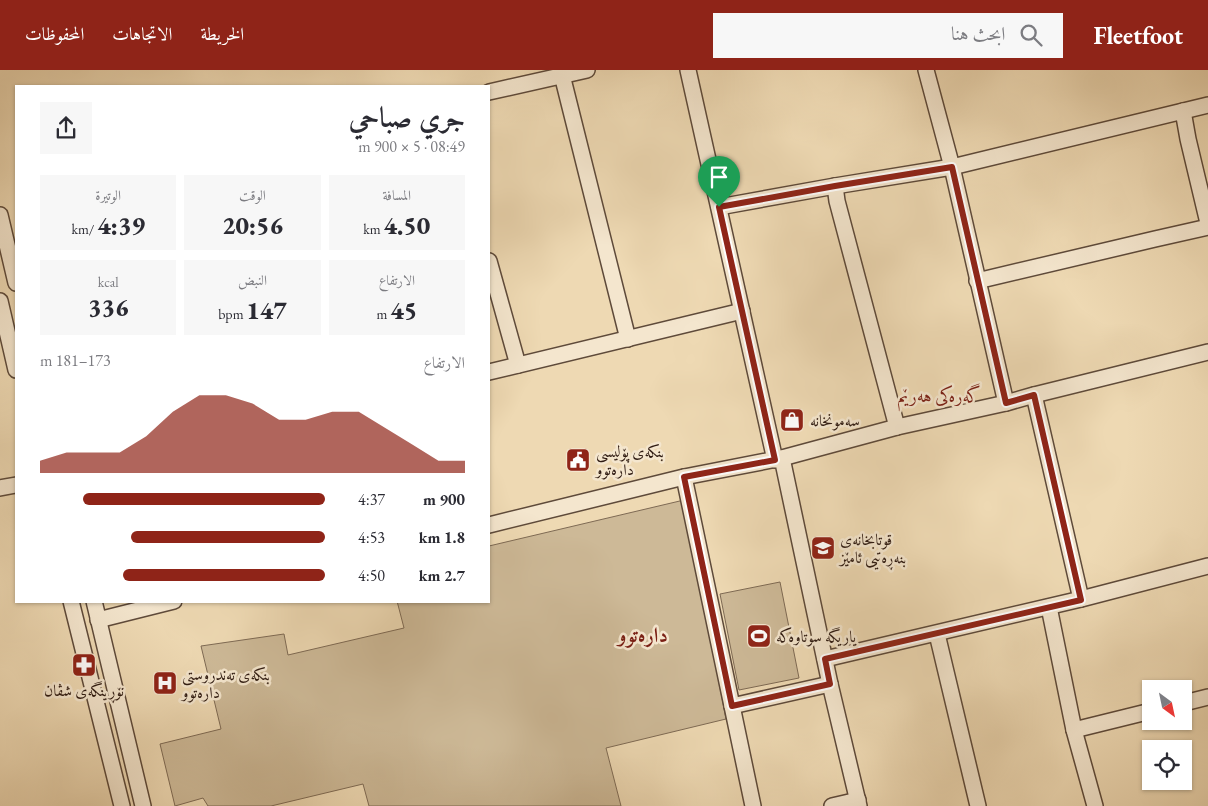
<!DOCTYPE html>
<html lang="ar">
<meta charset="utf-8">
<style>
body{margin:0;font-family:"EB Garamond",Amiri,serif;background:#f7f7f7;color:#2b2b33;direction:rtl;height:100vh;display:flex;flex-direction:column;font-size:19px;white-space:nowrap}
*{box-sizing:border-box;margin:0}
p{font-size:16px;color:#7c7c81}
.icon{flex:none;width:28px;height:28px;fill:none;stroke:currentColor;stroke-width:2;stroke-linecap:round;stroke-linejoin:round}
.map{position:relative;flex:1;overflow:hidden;direction:ltr}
.details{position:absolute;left:15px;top:15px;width:475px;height:518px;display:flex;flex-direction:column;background:#fff;border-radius:0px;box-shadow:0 1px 4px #0004;direction:rtl}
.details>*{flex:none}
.needle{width:32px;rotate:147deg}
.fabs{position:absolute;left:1142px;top:610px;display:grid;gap:10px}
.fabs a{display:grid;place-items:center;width:50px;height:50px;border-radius:0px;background:#fff;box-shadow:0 1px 4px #0004;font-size:25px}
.pin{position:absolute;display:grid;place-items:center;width:42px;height:42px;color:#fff;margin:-51px -21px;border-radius:50% 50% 50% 0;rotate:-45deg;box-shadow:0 0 5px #0007}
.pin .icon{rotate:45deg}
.round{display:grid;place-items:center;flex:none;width:52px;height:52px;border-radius:0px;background:#f7f7f7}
.overview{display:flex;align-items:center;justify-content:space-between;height:85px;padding:0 25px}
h1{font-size:28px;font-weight:800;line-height:38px}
.stats{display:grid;grid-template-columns:repeat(3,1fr);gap:8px;height:85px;padding:5px 25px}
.stats div{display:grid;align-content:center;border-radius:0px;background:#f7f7f7;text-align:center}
.stats b{font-size:25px;font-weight:800}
.stats small{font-size:14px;font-weight:400}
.stats p{font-size:14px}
.chart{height:140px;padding:10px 25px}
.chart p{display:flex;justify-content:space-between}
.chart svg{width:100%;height:90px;margin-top:5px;fill:#8f2418;opacity:.7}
ul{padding:0 25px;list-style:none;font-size:16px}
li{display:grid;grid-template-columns:80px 60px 1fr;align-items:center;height:38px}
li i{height:12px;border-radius:6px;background:#8f2418}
header{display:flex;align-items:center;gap:30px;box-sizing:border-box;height:70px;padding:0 25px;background:#8f2418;color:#fff}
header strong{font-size:24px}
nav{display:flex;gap:28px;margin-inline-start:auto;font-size:18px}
.search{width:350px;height:45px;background:#f7f7f7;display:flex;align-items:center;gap:12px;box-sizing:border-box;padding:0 18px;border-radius:0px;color:#7c7c81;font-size:19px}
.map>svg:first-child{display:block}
</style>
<header>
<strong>Fleetfoot</strong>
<div class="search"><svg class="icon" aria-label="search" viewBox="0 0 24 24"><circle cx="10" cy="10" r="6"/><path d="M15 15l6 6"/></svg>ابحث هنا</div>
<nav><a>الخريطة</a><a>الاتجاهات</a><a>المحفوظات</a></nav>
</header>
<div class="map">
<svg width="1208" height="736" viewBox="0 0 1208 736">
<rect width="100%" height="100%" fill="#eed9b3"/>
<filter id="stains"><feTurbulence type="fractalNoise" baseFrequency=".004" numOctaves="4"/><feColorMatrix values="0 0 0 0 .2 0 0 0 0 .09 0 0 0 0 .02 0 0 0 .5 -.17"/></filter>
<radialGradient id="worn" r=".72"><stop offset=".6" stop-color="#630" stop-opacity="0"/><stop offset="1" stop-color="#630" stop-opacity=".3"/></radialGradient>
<g fill="#cdb997" stroke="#7e6a54">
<polygon points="684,430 726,649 606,678 621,736 369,736 363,714 271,736 208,736 203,728 175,736 160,674 221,659 201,576 284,564 288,585 404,558 397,531 489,531 489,476"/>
<polygon points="780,512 799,608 739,620 720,524"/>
</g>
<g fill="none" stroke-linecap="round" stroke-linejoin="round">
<defs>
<g id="minor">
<polyline points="688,0 775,390"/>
<polyline points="926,0 952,97 1006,333"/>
<polyline points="562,5 628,269"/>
<polyline points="489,22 587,0"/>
<polyline points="1183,41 1188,69 1208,153"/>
<polyline points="835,116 837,131 897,357"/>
<polyline points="719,137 835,116 952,97 1208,35"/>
<polyline points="0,145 16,213"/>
<polyline points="489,191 518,295"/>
<polyline points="977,211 1155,169 1208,157"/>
<polyline points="0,231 16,300"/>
<polyline points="489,302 742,241"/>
<polyline points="1034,325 1081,529"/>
<polyline points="782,388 830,614 859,736"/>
<polyline points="684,407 753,736"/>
<polyline points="0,418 16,415"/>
<polyline points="489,455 684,407 782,388 897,357 1006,333 1034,325 1208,282"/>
<polyline points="71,531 122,736"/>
<polyline points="94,531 143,736"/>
<polyline points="1049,537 1074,660 1095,736"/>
<polyline points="98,550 174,531"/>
<polyline points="937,564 978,736"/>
<polyline points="825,589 1081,529 1208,496"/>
<polyline points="1184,633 1208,627"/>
<polyline points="732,636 830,614"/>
<polyline points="1074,660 1151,641"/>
<polyline points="832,736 858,730"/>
</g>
</defs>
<use href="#minor" stroke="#5e4a3a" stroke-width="18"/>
<use href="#minor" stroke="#f4e6ce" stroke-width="15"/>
</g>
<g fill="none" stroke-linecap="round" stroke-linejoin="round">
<defs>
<polygon id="route" points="952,97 1006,333 1034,325 1081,530 825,589 830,614 732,636 684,407 775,390 719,137 835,116"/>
</defs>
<use href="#route" stroke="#fff" stroke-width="10"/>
<use href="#route" stroke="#8f2418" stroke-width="6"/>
</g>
<defs>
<symbol id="shop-square" viewBox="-11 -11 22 22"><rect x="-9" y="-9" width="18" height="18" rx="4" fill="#8f2418" stroke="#f4e6ce"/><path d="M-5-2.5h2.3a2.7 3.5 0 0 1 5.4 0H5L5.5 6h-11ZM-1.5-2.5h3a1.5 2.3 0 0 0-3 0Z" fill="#fff"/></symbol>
<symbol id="civic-square" viewBox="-11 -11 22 22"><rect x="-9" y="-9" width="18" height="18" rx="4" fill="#8f2418" stroke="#f4e6ce"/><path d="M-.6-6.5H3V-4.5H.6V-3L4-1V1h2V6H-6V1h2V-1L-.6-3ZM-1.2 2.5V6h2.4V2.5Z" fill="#fff"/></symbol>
<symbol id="school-square" viewBox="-11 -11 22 22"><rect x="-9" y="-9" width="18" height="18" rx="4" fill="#8f2418" stroke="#f4e6ce"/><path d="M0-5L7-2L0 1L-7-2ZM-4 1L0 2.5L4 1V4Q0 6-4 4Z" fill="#fff"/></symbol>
<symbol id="stadium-square" viewBox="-11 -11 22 22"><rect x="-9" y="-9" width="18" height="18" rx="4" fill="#8f2418" stroke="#f4e6ce"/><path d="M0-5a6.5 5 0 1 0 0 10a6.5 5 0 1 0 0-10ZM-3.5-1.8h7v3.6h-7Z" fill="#fff"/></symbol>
<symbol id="pharmacy-square" viewBox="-11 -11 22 22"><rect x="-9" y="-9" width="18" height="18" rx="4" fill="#8f2418" stroke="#f4e6ce"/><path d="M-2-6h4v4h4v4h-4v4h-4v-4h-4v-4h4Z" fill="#fff"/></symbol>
<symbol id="hospital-square" viewBox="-11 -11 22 22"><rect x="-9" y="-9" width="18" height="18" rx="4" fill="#8f2418" stroke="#f4e6ce"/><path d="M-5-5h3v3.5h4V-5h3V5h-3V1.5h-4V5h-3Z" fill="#fff"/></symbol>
</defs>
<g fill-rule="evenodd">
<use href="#shop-square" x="778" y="336" width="28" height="28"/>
<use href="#civic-square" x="564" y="376" width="28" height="28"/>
<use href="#school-square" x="809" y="464" width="28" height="28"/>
<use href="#stadium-square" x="745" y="552" width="28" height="28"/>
<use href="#pharmacy-square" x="70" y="581" width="28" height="28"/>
<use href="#hospital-square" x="151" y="599" width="28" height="28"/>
</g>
<g text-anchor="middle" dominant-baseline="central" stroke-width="5" stroke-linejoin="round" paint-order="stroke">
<g font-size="16" fill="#2e1a11" stroke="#f4e6ce" text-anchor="start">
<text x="810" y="350">سەمونخانە</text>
<text x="596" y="381">بنکەی پۆلیسی<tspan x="596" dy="18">دارەتوو</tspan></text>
<text x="840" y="469">قوتابخانەی<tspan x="840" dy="18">بنەڕەتیی ئامێز</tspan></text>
<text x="776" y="566">یاریگە سوتاوەکە</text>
<text x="182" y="604">بنکەی تەندروستی<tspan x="182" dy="18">دارەتوو</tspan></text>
<text x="84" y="620" text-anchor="middle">نۆڕینگەی شڤان</text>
</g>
<g font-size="18" fill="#7a1f14" stroke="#f4e6ce">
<text x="939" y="325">گەرەکی هەرێم</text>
</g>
<g font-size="21" font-weight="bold" fill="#7a1f14" stroke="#f4e6ce">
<text x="643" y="564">دارەتوو</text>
</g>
</g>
<rect width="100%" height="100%" filter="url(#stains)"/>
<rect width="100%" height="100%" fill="url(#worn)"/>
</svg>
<div class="fabs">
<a><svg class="needle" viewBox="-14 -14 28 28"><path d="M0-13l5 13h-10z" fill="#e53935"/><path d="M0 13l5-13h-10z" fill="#7c7c81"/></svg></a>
<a><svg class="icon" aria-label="locate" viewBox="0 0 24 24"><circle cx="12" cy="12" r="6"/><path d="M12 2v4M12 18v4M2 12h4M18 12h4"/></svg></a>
</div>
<div class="pin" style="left:719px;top:137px;background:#1e9e55"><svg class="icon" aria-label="arrive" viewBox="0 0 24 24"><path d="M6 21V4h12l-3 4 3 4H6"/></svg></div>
<section class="details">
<div class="overview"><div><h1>جري صباحي</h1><p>08:49 · 5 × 900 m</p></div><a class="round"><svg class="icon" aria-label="share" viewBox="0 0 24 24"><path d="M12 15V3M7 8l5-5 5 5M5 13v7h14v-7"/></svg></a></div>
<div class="stats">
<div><p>المسافة</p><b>4.50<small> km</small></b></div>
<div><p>الوقت</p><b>20:56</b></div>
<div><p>الوتيرة</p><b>4:39<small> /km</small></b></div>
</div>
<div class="stats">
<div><p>الارتفاع</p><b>45<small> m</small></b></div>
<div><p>النبض</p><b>147<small> bpm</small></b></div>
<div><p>kcal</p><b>336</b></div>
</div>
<div class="chart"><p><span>الارتفاع</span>173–181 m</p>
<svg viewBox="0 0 160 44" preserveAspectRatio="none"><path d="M0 44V38L10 34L20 34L30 34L40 26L50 14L60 6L70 6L80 10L90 18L100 18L110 14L120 14L130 22L140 30L150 38L160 38V44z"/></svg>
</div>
<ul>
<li><b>900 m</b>4:37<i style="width:85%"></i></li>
<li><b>1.8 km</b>4:53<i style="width:68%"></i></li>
<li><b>2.7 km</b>4:50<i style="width:71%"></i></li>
</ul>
</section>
</div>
